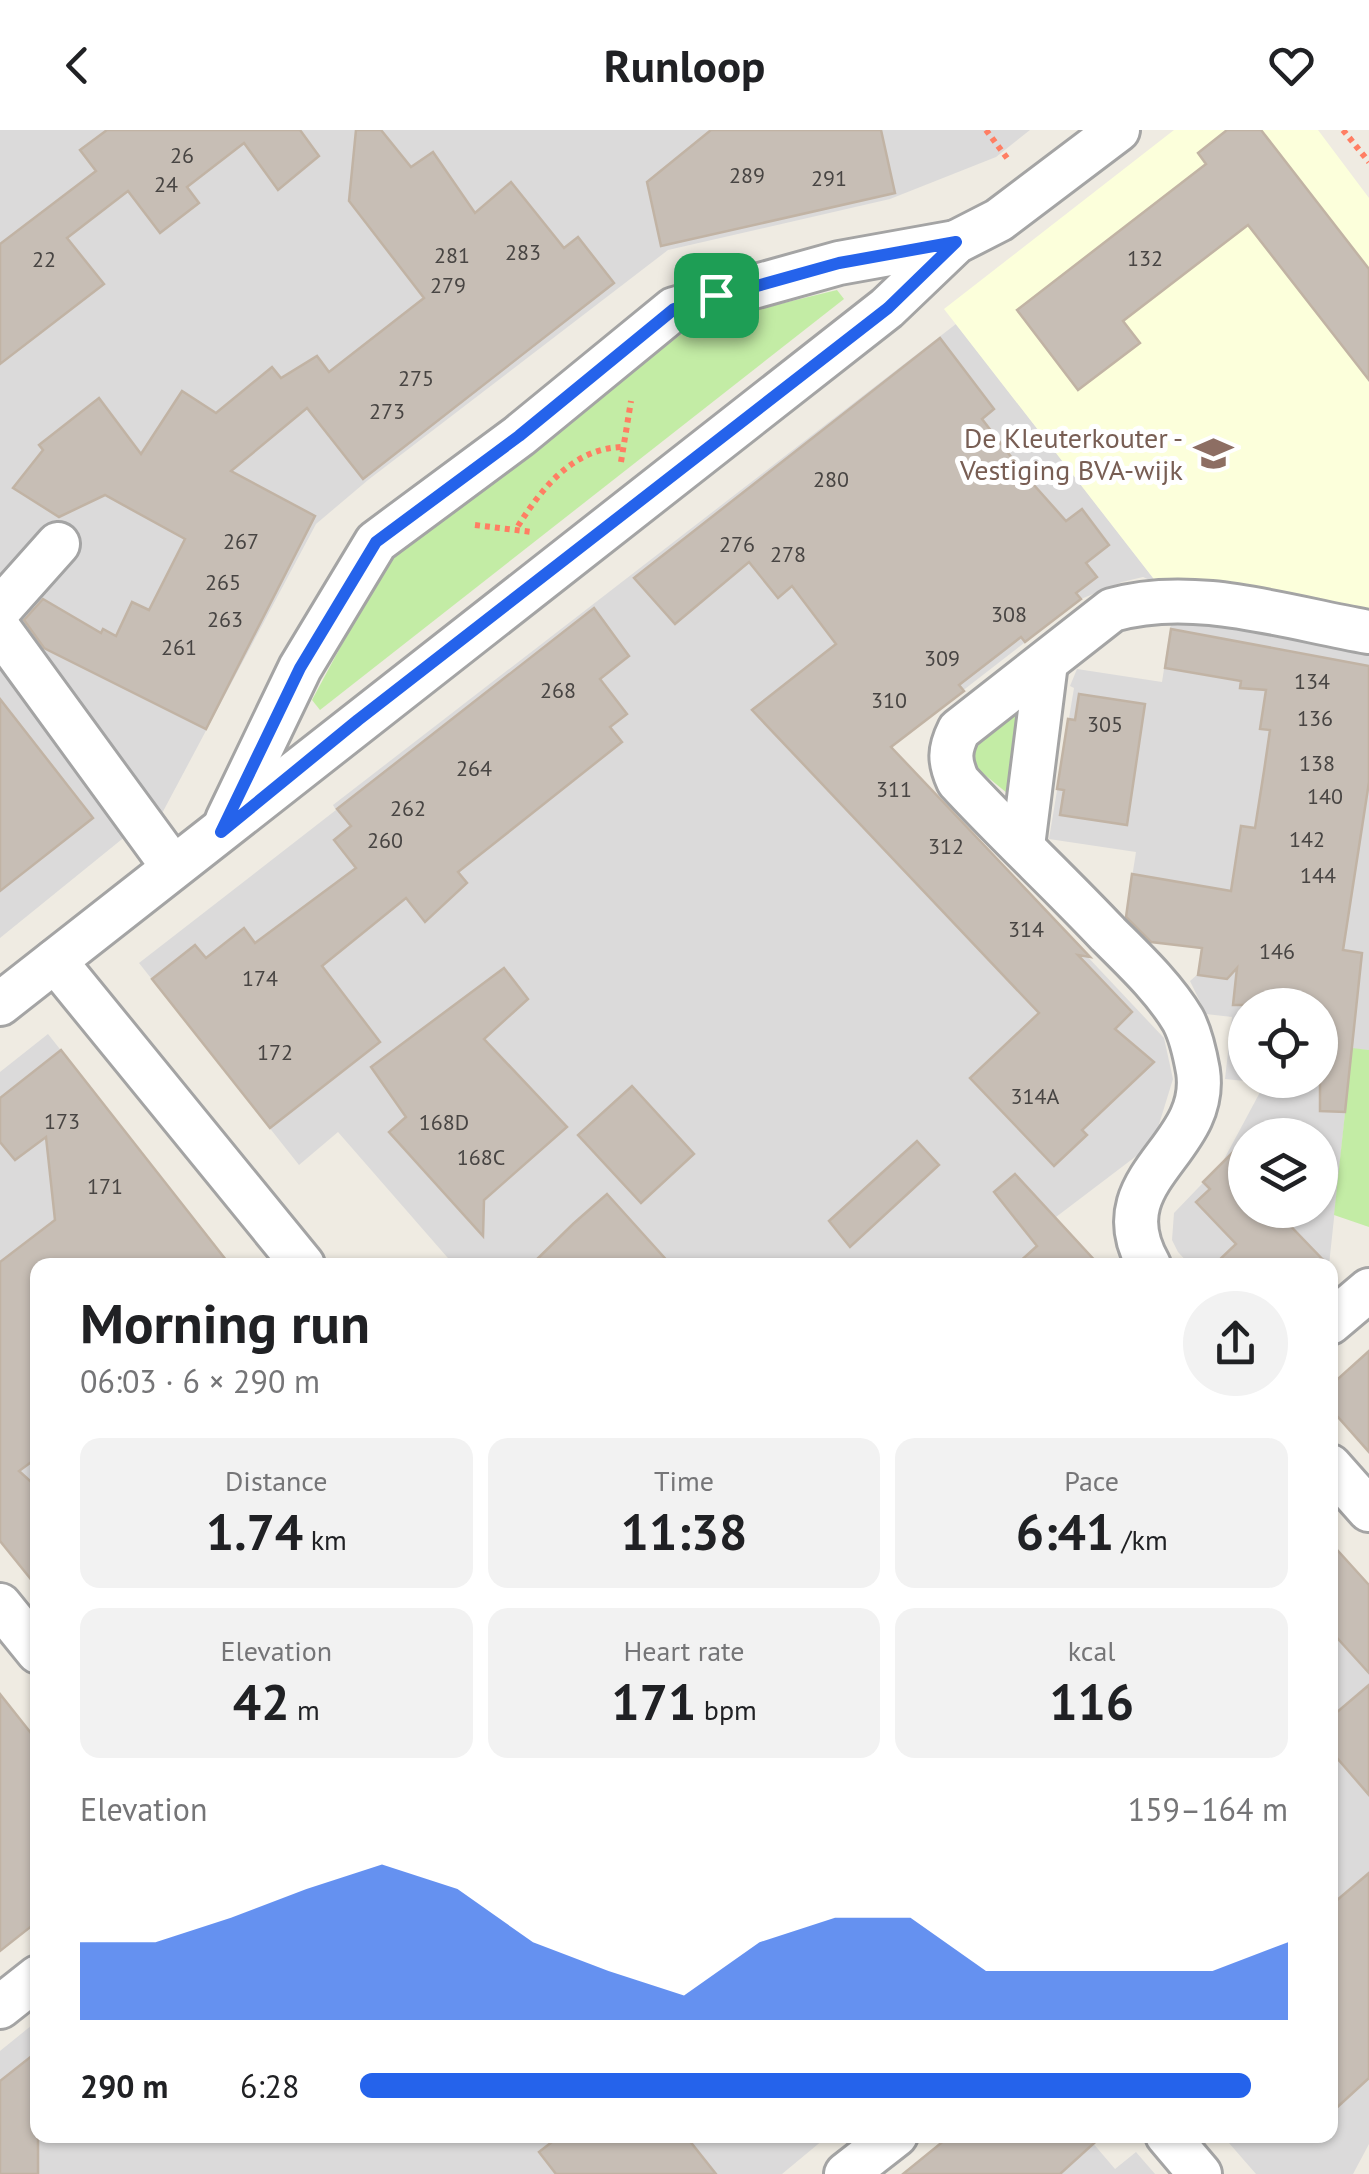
<!DOCTYPE html>
<meta charset="utf-8">
<style>
body{margin:0;font-family:"PT Sans",sans-serif;background:#f2f2f2;color:#202124;height:100vh;display:flex;flex-direction:column;font-size:38px;white-space:nowrap}
*{box-sizing:border-box;margin:0}
p{font-size:32px;color:#757577}
.icon{flex:none;width:55px;height:55px;fill:none;stroke:currentColor;stroke-width:2;stroke-linecap:round;stroke-linejoin:round}
.map{position:relative;flex:1;overflow:hidden}
.panel{position:absolute;left:30px;top:1128px;width:1308px;height:885px;display:flex;flex-direction:column;background:#fff;border-radius:20px;box-shadow:0 2px 8px #0004}
.panel>*{flex:none}
.controls{position:absolute;left:1228px;top:858px;display:grid;gap:20px}
.controls a{display:grid;place-items:center;width:110px;height:110px;border-radius:50%;background:#fff;box-shadow:0 2px 8px #0004;font-size:50px}
.pin{position:absolute;display:grid;place-items:center;width:85px;height:85px;color:#fff;margin:-42px;border-radius:20px;box-shadow:0 5px 15px #0006}
.round{display:grid;place-items:center;flex:none;width:105px;height:105px;border-radius:52px;background:#f2f2f2}
.summary{display:flex;align-items:center;justify-content:space-between;height:170px;padding:0 50px}
h1{font-size:55px;font-weight:800;line-height:75px}
.metrics{display:grid;grid-template-columns:repeat(3,1fr);gap:15px;height:170px;padding:10px 50px}
.metrics div{display:grid;align-content:center;border-radius:20px;background:#f2f2f2;text-align:center}
.metrics b{font-size:50px;font-weight:800}
.metrics small{font-size:28px;font-weight:400}
.metrics p{font-size:28px}
.chart{height:280px;padding:20px 50px}
.chart p{display:flex;justify-content:space-between}
.chart svg{width:100%;height:180px;margin-top:10px;fill:#2563eb;opacity:.7}
ul{padding:0 50px;list-style:none;font-size:32px}
li{display:grid;grid-template-columns:160px 120px 1fr;align-items:center;height:75px}
li i{height:25px;border-radius:12px;background:#2563eb}
header{display:flex;justify-content:space-between;align-items:center;height:130px;padding:0 50px;background:#fff;font-size:45px;font-weight:800}
.map>svg:first-child{display:block}
</style>
<header><svg class="icon" aria-label="back" viewBox="0 0 24 24"><path d="M15 5l-7 7 7 7"/></svg>Runloop<svg class="icon" aria-label="heart" viewBox="0 0 24 24"><path d="M12 20l-8-8c-3-5 5-10 8-4 3-6 11-1 8 4z"/></svg></header>
<div class="map">
<svg width="1369" height="2044" viewBox="0 0 1369 2044">
<rect width="100%" height="100%" fill="#efebe2"/>
<g fill="#dbdada" fill-rule="evenodd">
<polygon points="0,0 1030,0 996,27 890,69 668,120 368,350 316,394 159,689 153,684 0,808"/>
<polygon points="956,194 1157,453 1143,447 1122,452 1081,469 890,617 1164,908 1173,949 1156,1004 1139,1024 1056,1087 1099,1135 454,1135 338,1002 299,1035 139,833 336,680 333,675"/>
<path d="M 1172,487 L 1369,518 L 1369,920 L 1352,919 L 1329,1135 L 1190,1135 L 1178,1122 L 1172,1110 L 1174,1083 L 1222,1033 L 1265,953 L 1225,949 L 1232,887 L 1206,884 L 1190,851 L 1198,844 L 1201,819 L 1162,813 L 1165,792 L 1126,786 L 1136,722 L 1049,709 L 1074,558 L 1070,556 L 1077,539 L 1162,552 ZM 1245,875 L 1320,875 L 1320,950 L 1245,950 ZM 1245,1005 L 1320,1005 L 1320,1080 L 1245,1080 Z"/>
<polygon points="48,904 230,1135 38,1135 37,1459 0,1411 0,942"/>
<polygon points="1330,1411 1369,1455 1369,2014 1353,2044 1256,2044 1222,2005 1330,2005"/>
<polygon points="37,1891 38,2005 829,2005 782,2044 0,2044 0,1921"/>
<polygon points="950,2005 1086,2005 1115,2039 1136,2022 1155,2044 903,2044"/>
</g>
<polygon fill="#fcffdb" points="1174,0 1318,0 1369,68 1369,485 1157,453 944,179"/>
<g fill="#c3eca5">
<polygon points="837,160 844,169 320,580 312,570 385,434 693,195"/>
<path d="M 1009,586 L 1016,586 L 1019,593 L 1007,663 L 974,636 C 970,611 991,601 1009,586 Z"/>
<polygon points="1352,918 1369,920 1369,1097 1334,1085"/>
</g>
<g fill="#c7beb5" stroke="#c1b3a4" stroke-width="2.5">
<polygon points="107,0 300,0 319,26 278,60 244,13 187,57 199,73 160,103 128,61 67,108 104,154 0,234 0,114 96,41 80,20"/>
<polygon points="356,0 381,0 411,37 433,22 475,83 511,52 564,118 578,107 614,153 363,349 307,278 231,341 315,386 206,599 44,518 24,490 43,469 101,503 103,499 116,506 132,472 149,480 185,409 105,365 59,387 13,358 43,320 39,315 99,268 141,324 182,261 216,283 272,237 281,248 317,226 329,242 424,168 349,71"/>
<polygon points="711,0 881,0 895,63 661,116 647,52"/>
<polygon points="1227,0 1261,0 1369,139 1369,250 1248,95 1123,191 1140,213 1078,260 1017,180 1206,34 1198,23"/>
<polygon points="940,208 994,279 982,289 1025,345 1066,391 1082,379 1109,415 1086,433 1097,447 1076,463 1081,469 1025,512 1021,507 959,555 964,561 891,617 1090,827 1078,825 1132,882 1115,899 1154,932 1082,1000 1087,1005 1054,1036 970,948 1039,883 752,580 836,514 792,456 778,468 749,432 675,494 634,448"/>
<polygon points="594,478 629,526 600,549 627,584 610,597 622,612 458,742 467,753 425,792 406,768 322,836 380,912 270,998 152,849 195,815 206,828 244,798 255,813 356,738 334,710 351,696 337,679"/>
<polygon points="1171,499 1369,536 1369,652 1343,820 1362,823 1345,982 1320,981 1320,875 1233,875 1237,838 1227,849 1198,845 1202,818 1151,812 1126,787 1132,744 1231,761 1241,696 1255,698 1264,641 1270,600 1260,599 1266,560 1240,558 1241,551 1165,538"/>
<polygon points="1079,564 1145,574 1127,695 1060,685 1064,660 1057,659 1068,589 1075,590"/>
<polygon points="0,569 93,688 0,761"/>
<polygon points="504,838 528,869 484,909 567,997 484,1070 483,1106 389,1002 406,987 371,937"/>
<polygon points="61,920 230,1135 38,1135 38,1327 19,1341 38,1358 38,1458 0,1411 0,1132 55,1090 46,1007 15,1030 0,1012 0,968"/>
<polygon points="632,956 694,1024 641,1073 578,1005"/>
<polygon points="1245,1010 1245,1080 1275,1080 1328,1135 1214,1135 1236,1114 1196,1072 1210,1059 1203,1052"/>
<polygon points="917,1011 939,1035 850,1117 829,1091"/>
<polygon points="1015,1044 1099,1135 1016,1135 1037,1116 994,1062"/>
<polygon points="607,1064 671,1135 531,1135 573,1094"/>
<polygon points="1369,1221 1369,1322 1330,1278 1330,1256"/>
<polygon points="1330,1412 1369,1455 1369,1543 1330,1500"/>
<polygon points="1369,1555 1369,1665 1330,1620 1330,1588"/>
<polygon points="0,1564 38,1612 38,1791 0,1821"/>
<polygon points="1369,1743 1369,1948 1330,1984 1330,1776"/>
<polygon points="38,1921 38,2044 0,2044 0,1951"/>
<polygon points="561,2005 685,2005 716,2044 556,2044 539,2022"/>
<polygon points="951,2005 1103,2005 1060,2044 903,2044"/>
</g>
<g fill="none" stroke-linecap="round" stroke-linejoin="round">
<defs>
<g id="minor">
<polyline points="0,479 58,414"/>
<polyline points="0,500 173,737"/>
<polyline points="227,690 300,538 376,412 519,306 674,179 839,133 956,112"/>
<polyline points="1023,716 1046,533"/>
<polyline points="55,831 303,1135"/>
<polyline points="0,874 887,178 956,112 999,90 1118,0"/>
<path d="M 1149,1135 C 1099,1048 1210,1021 1198,941 C 1195,924 1191,905 1183,890 C 1164,858 1134,830 1108,804 C 1059,752 1006,703 958,651 C 949,631 949,620 959,600 L 1112,480 C 1194,456 1287,488 1369,502"/>
<polyline points="1330,1193 1369,1160"/>
<polyline points="1330,1336 1369,1380"/>
<polyline points="0,1475 38,1522"/>
<polyline points="0,1877 38,1847"/>
<polyline points="1167,2005 1200,2044"/>
<polyline points="846,2044 896,2005"/>
</g>
</defs>
<use href="#minor" stroke="#a4a4a4" stroke-width="48"/>
<g stroke="#ff7e63" stroke-width="6" stroke-dasharray="5 5" stroke-linecap="butt">
<polyline points="986,0 1010,32"/>
<polyline points="1343,0 1369,32"/>
<polyline points="621,332 631,271"/>
<polyline points="475,395 532,402"/>
<path d="M 518,396 C 542,358 574,317 624,317"/>
</g>
<use href="#minor" stroke="#fff" stroke-width="42"/>
</g>
<g fill="none" stroke-linecap="round" stroke-linejoin="round">
<defs>
<polygon id="route" points="956,112 888,178 358,590 221,702 300,538 376,412 519,306 674,179 839,133"/>
</defs>
<use href="#route" stroke="#fff" stroke-width="20"/>
<use href="#route" stroke="#2563eb" stroke-width="12"/>
</g>
<defs>
<symbol id="school-bare" viewBox="-9 -9 18 18"><path d="M0-5L7-2L0 1L-7-2ZM-4 1L0 2.5L4 1V4Q0 6-4 4Z" fill="#8d6e63" stroke="#fff" stroke-width="2.5" paint-order="stroke"/></symbol>
</defs>
<g fill-rule="evenodd">
<use href="#school-bare" x="1186" y="296" width="55" height="55"/>
</g>
<g text-anchor="middle" dominant-baseline="central" stroke-width="10" stroke-linejoin="round" paint-order="stroke">
<g font-size="22" fill="#484543">
<text x="182" y="25">26</text>
<text x="747" y="45">289</text>
<text x="829" y="48">291</text>
<text x="166" y="54">24</text>
<text x="523" y="122">283</text>
<text x="452" y="125">281</text>
<text x="1145" y="128">132</text>
<text x="44" y="129">22</text>
<text x="448" y="155">279</text>
<text x="416" y="248">275</text>
<text x="387" y="281">273</text>
<text x="831" y="349">280</text>
<text x="241" y="411">267</text>
<text x="737" y="414">276</text>
<text x="788" y="424">278</text>
<text x="223" y="452">265</text>
<text x="1009" y="484">308</text>
<text x="225" y="489">263</text>
<text x="179" y="517">261</text>
<text x="942" y="528">309</text>
<text x="1312" y="551">134</text>
<text x="558" y="560">268</text>
<text x="889" y="570">310</text>
<text x="1315" y="588">136</text>
<text x="1105" y="594">305</text>
<text x="1317" y="633">138</text>
<text x="474" y="638">264</text>
<text x="894" y="659">311</text>
<text x="1325" y="666">140</text>
<text x="408" y="678">262</text>
<text x="1307" y="709">142</text>
<text x="385" y="710">260</text>
<text x="946" y="716">312</text>
<text x="1318" y="745">144</text>
<text x="1026" y="799">314</text>
<text x="1277" y="821">146</text>
<text x="260" y="848">174</text>
<text x="275" y="922">172</text>
<text x="1035" y="966">314A</text>
<text x="62" y="991">173</text>
<text x="444" y="992">168D</text>
<text x="481" y="1027">168C</text>
<text x="105" y="1056">171</text>
</g>
<g font-size="28" fill="#785e54" stroke="#fff" text-anchor="end">
<text x="1183" y="307">De Kleuterkouter -<tspan x="1183" dy="32">Vestiging BVA-wijk</tspan></text>
</g>
</g>
</svg>
<div class="controls">
<a><svg class="icon" aria-label="locate" viewBox="0 0 24 24"><circle cx="12" cy="12" r="6"/><path d="M12 2v4M12 18v4M2 12h4M18 12h4"/></svg></a>
<a><svg class="icon" aria-label="layers" viewBox="0 0 24 24"><path d="M12 4l9 5-9 5-9-5zM3 14l9 5 9-5"/></svg></a>
</div>
<div class="pin" style="left:716px;top:165px;background:#1e9e55"><svg class="icon" aria-label="arrive" viewBox="0 0 24 24"><path d="M6 21V4h12l-3 4 3 4H6"/></svg></div>
<section class="panel">
<div class="summary"><div><h1>Morning run</h1><p>06:03 · 6 × 290 m</p></div><a class="round"><svg class="icon" aria-label="share" viewBox="0 0 24 24"><path d="M12 15V3M7 8l5-5 5 5M5 13v7h14v-7"/></svg></a></div>
<div class="metrics">
<div><p>Distance</p><b>1.74<small> km</small></b></div>
<div><p>Time</p><b>11:38</b></div>
<div><p>Pace</p><b>6:41<small> /km</small></b></div>
</div>
<div class="metrics">
<div><p>Elevation</p><b>42<small> m</small></b></div>
<div><p>Heart rate</p><b>171<small> bpm</small></b></div>
<div><p>kcal</p><b>116</b></div>
</div>
<div class="chart"><p><span>Elevation</span>159–164 m</p>
<svg viewBox="0 0 160 44" preserveAspectRatio="none"><path d="M0 44V25L10 25L20 19L30 12L40 6L50 12L60 25L70 32L80 38L90 25L100 19L110 19L120 32L130 32L140 32L150 32L160 25V44z"/></svg>
</div>
<ul>
<li><b>290 m</b>6:28<i style="width:96%"></i></li>
</ul>
</section>
</div>
